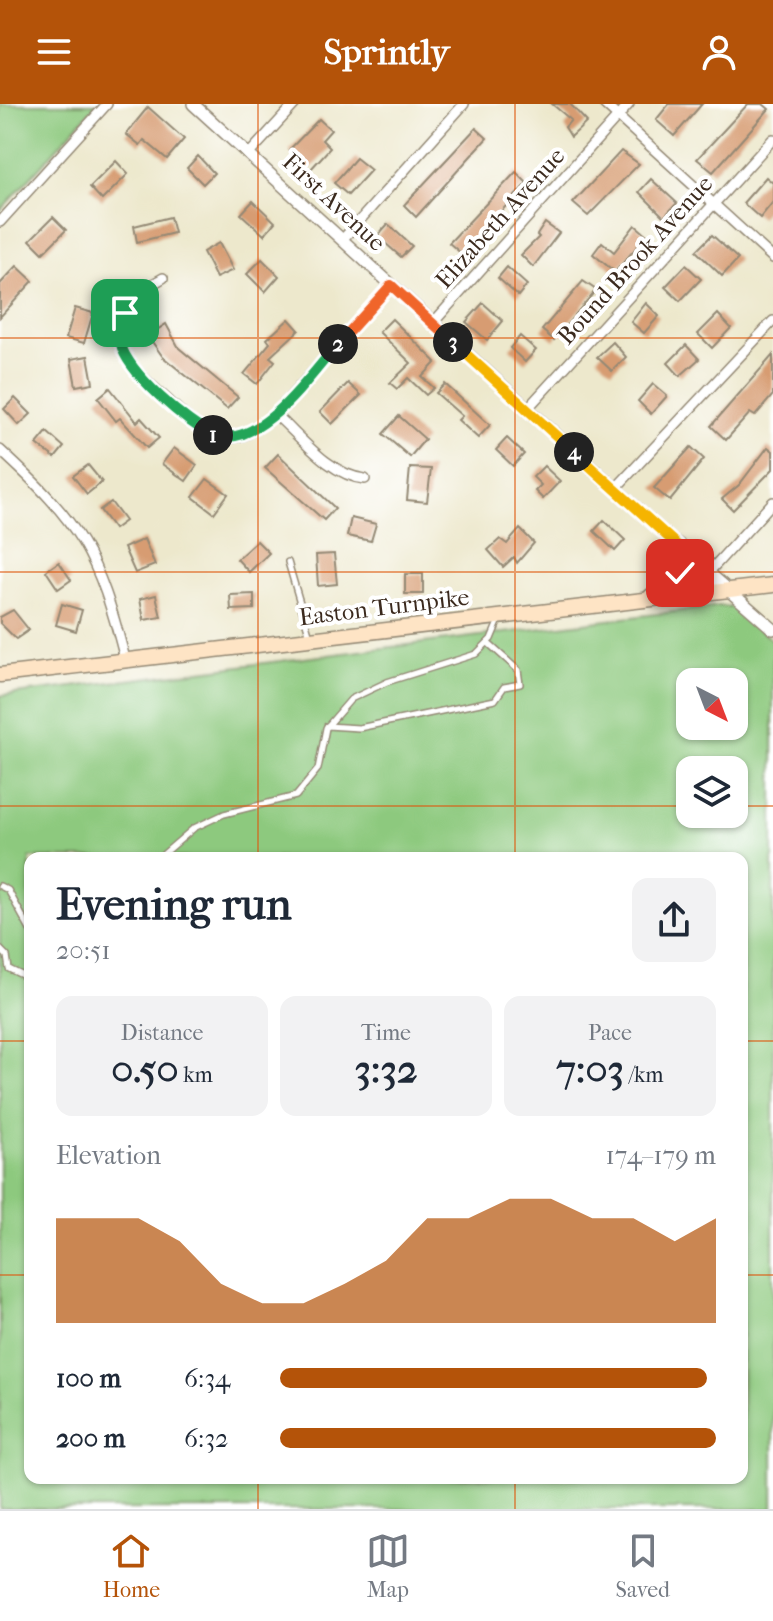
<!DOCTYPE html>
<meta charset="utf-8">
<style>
body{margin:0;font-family:"IM FELL French Canon",serif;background:#f2f2f3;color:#1f2937;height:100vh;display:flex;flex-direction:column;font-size:30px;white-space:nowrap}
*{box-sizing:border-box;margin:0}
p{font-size:26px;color:#747a83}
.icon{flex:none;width:44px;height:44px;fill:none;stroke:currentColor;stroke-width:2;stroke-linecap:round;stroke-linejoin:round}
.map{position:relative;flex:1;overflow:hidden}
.drawer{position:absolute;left:24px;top:748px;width:724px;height:632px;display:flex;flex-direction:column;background:#fff;border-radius:16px;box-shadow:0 2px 6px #0004}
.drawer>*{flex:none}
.needle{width:52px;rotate:138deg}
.tools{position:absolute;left:676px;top:564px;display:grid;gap:16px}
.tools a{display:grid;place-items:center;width:72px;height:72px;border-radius:16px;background:#fff;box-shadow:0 2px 6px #0004;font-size:40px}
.pin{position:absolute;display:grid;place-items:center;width:68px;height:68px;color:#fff;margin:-34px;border-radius:16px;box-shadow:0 4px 12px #0006}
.km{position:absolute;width:40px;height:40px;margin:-20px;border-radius:50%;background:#222;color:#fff;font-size:22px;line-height:40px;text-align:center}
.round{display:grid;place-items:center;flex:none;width:84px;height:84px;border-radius:16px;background:#f2f2f3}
.head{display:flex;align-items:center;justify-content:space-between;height:136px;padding:0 32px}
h1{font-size:44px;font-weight:800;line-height:60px}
.figures{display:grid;grid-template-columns:repeat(3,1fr);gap:12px;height:136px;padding:8px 32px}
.figures div{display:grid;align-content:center;border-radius:16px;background:#f2f2f3;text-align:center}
.figures b{font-size:40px;font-weight:800}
.figures small{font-size:22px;font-weight:400}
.figures p{font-size:22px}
.chart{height:224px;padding:16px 32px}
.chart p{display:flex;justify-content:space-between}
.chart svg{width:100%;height:144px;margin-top:8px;fill:#b45309;opacity:.7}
ul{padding:0 32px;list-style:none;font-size:26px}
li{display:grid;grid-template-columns:128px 96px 1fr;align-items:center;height:60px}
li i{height:20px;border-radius:10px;background:#b45309}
header{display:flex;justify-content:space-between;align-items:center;height:104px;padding:0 32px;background:#b45309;color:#fff;font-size:36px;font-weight:800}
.tab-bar{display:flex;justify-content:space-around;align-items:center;height:112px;border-top:2px solid #e0e1e3;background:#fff;font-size:22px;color:#747a83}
.tab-bar a{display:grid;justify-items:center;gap:4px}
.tab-bar .current{color:#b45309}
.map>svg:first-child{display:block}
</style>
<header><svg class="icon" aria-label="menu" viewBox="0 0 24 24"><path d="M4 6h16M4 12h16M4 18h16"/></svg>Sprintly<svg class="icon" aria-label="person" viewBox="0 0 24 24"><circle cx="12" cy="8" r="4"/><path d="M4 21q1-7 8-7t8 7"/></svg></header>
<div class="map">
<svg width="773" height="1405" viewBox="0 0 773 1405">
<rect width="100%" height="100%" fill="#fff"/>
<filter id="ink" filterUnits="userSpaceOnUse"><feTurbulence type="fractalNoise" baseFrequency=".0125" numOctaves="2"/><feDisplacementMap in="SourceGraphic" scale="16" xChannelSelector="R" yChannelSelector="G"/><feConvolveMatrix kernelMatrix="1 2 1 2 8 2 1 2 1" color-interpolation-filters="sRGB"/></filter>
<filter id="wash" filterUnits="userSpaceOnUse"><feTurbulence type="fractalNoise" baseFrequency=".006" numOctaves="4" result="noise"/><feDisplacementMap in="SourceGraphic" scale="32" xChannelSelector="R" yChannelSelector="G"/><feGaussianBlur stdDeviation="1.8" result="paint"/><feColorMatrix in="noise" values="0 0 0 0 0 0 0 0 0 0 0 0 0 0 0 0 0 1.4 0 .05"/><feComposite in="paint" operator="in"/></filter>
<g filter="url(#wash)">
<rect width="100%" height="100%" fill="#ede8cc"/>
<g fill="#8dc97e" stroke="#647a4e" stroke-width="2" fill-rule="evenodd">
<polygon points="0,0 97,0 0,107"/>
<path d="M 720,502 L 735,504 L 773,537 L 773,1405 L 0,1405 L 0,592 ZM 690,578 L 734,578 L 734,622 L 690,622 ZM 690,666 L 734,666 L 734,710 L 690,710 ZM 30,754 L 742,754 L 742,1374 L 30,1374 Z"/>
</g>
<g id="blocks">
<g fill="#d79c72">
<polygon points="552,0 570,0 587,18 571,33 565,23 571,16"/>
<polygon points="669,0 702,0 674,32 656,16"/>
<polygon points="748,0 763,0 769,5 713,68 697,55"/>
<polygon points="148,3 184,35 167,55 144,36 140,41 126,30"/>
<polygon points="319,15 331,26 322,36 330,44 310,66 289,46"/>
<polygon points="476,24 487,34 416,113 404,101"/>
<polygon points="621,47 639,60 588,112 573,99"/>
<polygon points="198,52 214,69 203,80 187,64"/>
<polygon points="356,54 371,66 348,91 334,79"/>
<polygon points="116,57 128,70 102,96 90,83"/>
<polygon points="516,68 527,79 462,150 449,139"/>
<polygon points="766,73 773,79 773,98 760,114 743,99"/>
<polygon points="651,75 677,99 664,113 639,88"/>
<polygon points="253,97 275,118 264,131 241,110"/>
<polygon points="53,113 66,126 43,149 30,136"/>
<polygon points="170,113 174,129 137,138 134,122"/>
<polygon points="545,119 559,129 533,163 521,151 539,133 537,131"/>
<polygon points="388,120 412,142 401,153 377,132"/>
<polygon points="635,121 647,131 615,168 593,150 602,138 614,148"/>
<polygon points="712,131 738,155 722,172 696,147"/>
<polygon points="219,139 233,166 216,174 203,148"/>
<polygon points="262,155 279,172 265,188 247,170"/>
<polygon points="686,161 701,175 680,197 665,183"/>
<polygon points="17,162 33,177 0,213 0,180"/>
<polygon points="507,163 527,181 518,192 498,174"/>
<polygon points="583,177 596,186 554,236 542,226"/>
<polygon points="483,199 503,217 487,236 466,218"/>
<polygon points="646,199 659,212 644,229 631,218"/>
<polygon points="75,204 93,209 84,239 66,234"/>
<polygon points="718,210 731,224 712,244 698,230"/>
<polygon points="289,215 299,226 270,253 275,257 257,280 244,270 270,239 267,235"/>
<polygon points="392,215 436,258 422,273 434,284 426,291 408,274 397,285 390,279 411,259 379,228"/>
<polygon points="166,220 179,244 238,293 227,305 163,253 148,232"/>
<polygon points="520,232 536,246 525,258 510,244"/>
<polygon points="613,238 626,253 612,267 597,253"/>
<polygon points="686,241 699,255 680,272 668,259"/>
<polygon points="773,251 773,291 755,312 750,309 726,336 711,322"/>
<polygon points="88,252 93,279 76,282 71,255"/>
<polygon points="348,279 361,291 332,320 320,308"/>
<polygon points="445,280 490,321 478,334 458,316 462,312 436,289"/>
<polygon points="653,280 667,292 651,310 638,297"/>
<polygon points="110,284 137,318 141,314 159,334 147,344 120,314 116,317 98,294"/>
<polygon points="15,294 31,310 19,321 4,305"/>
<polygon points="399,312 425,335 410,353 383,330"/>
<polygon points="47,328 64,343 55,354 37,340"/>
<polygon points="507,334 524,350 513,362 496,346"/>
<polygon points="691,343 704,355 670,397 654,384"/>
<polygon points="768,343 773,347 773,365 733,406 722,395 739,381"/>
<polygon points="174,344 197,361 186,377 162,360"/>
<polygon points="278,350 335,404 324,416 265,364"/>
<polygon points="88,361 102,378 87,390 73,372"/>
<polygon points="544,362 560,377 543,395 535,387 541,381 533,373"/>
<polygon points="410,364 431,365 427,398 407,396"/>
<polygon points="207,375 228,390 214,409 193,393"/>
<polygon points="111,398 125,417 114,425 100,406"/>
<polygon points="351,414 376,420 371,437 347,432"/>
<polygon points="604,416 625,436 615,447 594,427"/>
<polygon points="520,425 534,439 517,459 514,453 503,463 488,446 500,435 507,440"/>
<polygon points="144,435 155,461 135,469 124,444"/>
<polygon points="257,437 269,449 249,468 237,455"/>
<polygon points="334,450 337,480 318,482 316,451"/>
<polygon points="59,458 71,476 58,485 46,467"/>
<rect x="405" y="470" width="18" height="20"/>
<polygon points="254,490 254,505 231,506 230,491"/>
<polygon points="156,491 161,513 144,516 140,495"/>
<polygon points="62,500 82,506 76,527 56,521"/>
<polygon points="13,506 29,526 16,535 0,519 0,513"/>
</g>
</g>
</g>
<g filter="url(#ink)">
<use href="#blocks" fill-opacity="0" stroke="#948975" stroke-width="2"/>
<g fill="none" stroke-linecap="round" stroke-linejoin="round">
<defs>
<g id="service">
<polyline points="288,458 310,533"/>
<polyline points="327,622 359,624 495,596 504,583 520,580 518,566 488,539"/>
<polyline points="159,754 194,724 224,710 296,692 318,665 326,624 351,595 387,578 476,550 491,535 499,516"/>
<polyline points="0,782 8,786 30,826"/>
<polyline points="0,845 7,852 9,865 30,875"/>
</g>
<g id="minor">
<polyline points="604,0 773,154"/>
<polyline points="249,50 295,0"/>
<polyline points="0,118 107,0"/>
<polyline points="342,136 464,0"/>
<path d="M 163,174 C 149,181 140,189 131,202 C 101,242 142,273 170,298 C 187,314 207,336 232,334 C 249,333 263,320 275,310 L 391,181"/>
<polyline points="433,219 629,0"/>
<polyline points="527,305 773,35"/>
<path d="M 275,310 C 300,332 330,372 365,375"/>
<path d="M 0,346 C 81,420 98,449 125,555"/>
<polyline points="615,385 773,217"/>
<polyline points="708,469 773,398"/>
</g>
<polyline id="tertiary" points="193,0 677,441 773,525"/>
<g id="secondary">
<polyline points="650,493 680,469 682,456 677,441"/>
<polyline points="0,571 773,481"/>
</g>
</defs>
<use href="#service" stroke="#948975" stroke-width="8"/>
<use href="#minor" stroke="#948975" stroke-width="12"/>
<use href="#tertiary" stroke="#948975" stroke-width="14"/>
<use href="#secondary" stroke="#948975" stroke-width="17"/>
<use href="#service" stroke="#fff" stroke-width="5"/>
<use href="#minor" stroke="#fff" stroke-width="9"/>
<use href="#tertiary" stroke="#fff" stroke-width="11"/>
<use href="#secondary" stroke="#fee4c5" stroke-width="14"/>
</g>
</g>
<g fill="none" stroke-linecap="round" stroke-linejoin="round" filter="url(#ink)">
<defs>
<path id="split-1" d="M 125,209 C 122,219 119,229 121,240 C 126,267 188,321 213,331"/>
<path id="split-2" d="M 213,331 C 260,347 310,271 338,240"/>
<polyline id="split-3" points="338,240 391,181 453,238"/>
<polyline id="split-4" points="453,238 574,348"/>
<polyline id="split-5" points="574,348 677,441 682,456 680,469"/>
</defs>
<use href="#split-1" stroke="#fff" stroke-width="16"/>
<use href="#split-2" stroke="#fff" stroke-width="16"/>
<use href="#split-3" stroke="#fff" stroke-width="16"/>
<use href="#split-4" stroke="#fff" stroke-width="16"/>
<use href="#split-5" stroke="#fff" stroke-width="16"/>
<use href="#split-1" stroke="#22a559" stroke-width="10"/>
<use href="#split-2" stroke="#22a559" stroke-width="10"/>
<use href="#split-3" stroke="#f0652b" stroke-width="10"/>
<use href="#split-4" stroke="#f5b400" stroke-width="10"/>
<use href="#split-5" stroke="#f5b400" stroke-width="10"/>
</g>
<path fill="none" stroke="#df570d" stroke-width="2" stroke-opacity="0.55" d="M 258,0 L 258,754M 515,0 L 515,754M 0,234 L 773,234M 0,468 L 773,468M 0,702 L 690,702M 734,702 L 773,702M 0,937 L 30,937M 742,937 L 773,937M 0,1171 L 30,1171M 742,1171 L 773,1171M 258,1374 L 258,1405M 515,1374 L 515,1405"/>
<g text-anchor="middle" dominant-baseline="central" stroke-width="8" stroke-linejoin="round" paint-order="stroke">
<g font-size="24" fill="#3b2a1e" stroke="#fff">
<text transform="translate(334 98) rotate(43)">First Avenue</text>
<text transform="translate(500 114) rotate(-48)">Elizabeth Avenue</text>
<text transform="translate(635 156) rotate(-48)">Bound Brook Avenue</text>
<text transform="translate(384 503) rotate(-7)">Easton Turnpike</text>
</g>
</g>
</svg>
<div class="tools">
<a><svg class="needle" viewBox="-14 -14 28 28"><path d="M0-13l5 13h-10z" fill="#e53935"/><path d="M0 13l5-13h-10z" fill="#747a83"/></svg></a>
<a><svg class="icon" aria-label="layers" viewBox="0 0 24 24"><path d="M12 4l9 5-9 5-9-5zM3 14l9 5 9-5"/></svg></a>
</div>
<div class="pin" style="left:125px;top:209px;background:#1e9e55"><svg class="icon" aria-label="arrive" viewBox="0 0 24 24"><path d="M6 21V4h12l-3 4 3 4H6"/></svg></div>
<div class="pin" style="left:680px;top:469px;background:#d93025"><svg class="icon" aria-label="check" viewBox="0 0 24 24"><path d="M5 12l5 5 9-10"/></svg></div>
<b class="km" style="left:213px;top:331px">1</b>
<b class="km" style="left:338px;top:240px">2</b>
<b class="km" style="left:453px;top:238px">3</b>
<b class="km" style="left:574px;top:348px">4</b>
<section class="drawer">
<div class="head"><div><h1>Evening run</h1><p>20:51</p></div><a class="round"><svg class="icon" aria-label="share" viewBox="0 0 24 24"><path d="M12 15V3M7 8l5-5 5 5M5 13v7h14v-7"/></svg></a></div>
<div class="figures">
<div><p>Distance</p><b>0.50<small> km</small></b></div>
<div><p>Time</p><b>3:32</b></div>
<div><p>Pace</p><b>7:03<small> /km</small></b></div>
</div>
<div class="chart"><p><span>Elevation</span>174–179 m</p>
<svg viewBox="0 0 160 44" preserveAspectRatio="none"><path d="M0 44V12L10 12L20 12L30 19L40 32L50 38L60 38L70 32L80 25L90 12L100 12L110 6L120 6L130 12L140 12L150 19L160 12V44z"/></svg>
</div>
<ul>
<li><b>100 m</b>6:34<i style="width:98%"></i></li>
<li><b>200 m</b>6:32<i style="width:100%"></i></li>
</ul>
</section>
</div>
<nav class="tab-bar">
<a class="current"><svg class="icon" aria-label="home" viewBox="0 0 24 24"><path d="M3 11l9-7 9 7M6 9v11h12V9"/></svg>Home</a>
<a><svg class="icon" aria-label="map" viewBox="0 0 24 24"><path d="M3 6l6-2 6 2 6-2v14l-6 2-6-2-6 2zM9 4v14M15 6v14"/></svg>Map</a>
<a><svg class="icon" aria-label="saved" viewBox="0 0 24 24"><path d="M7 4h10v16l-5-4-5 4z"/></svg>Saved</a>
</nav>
